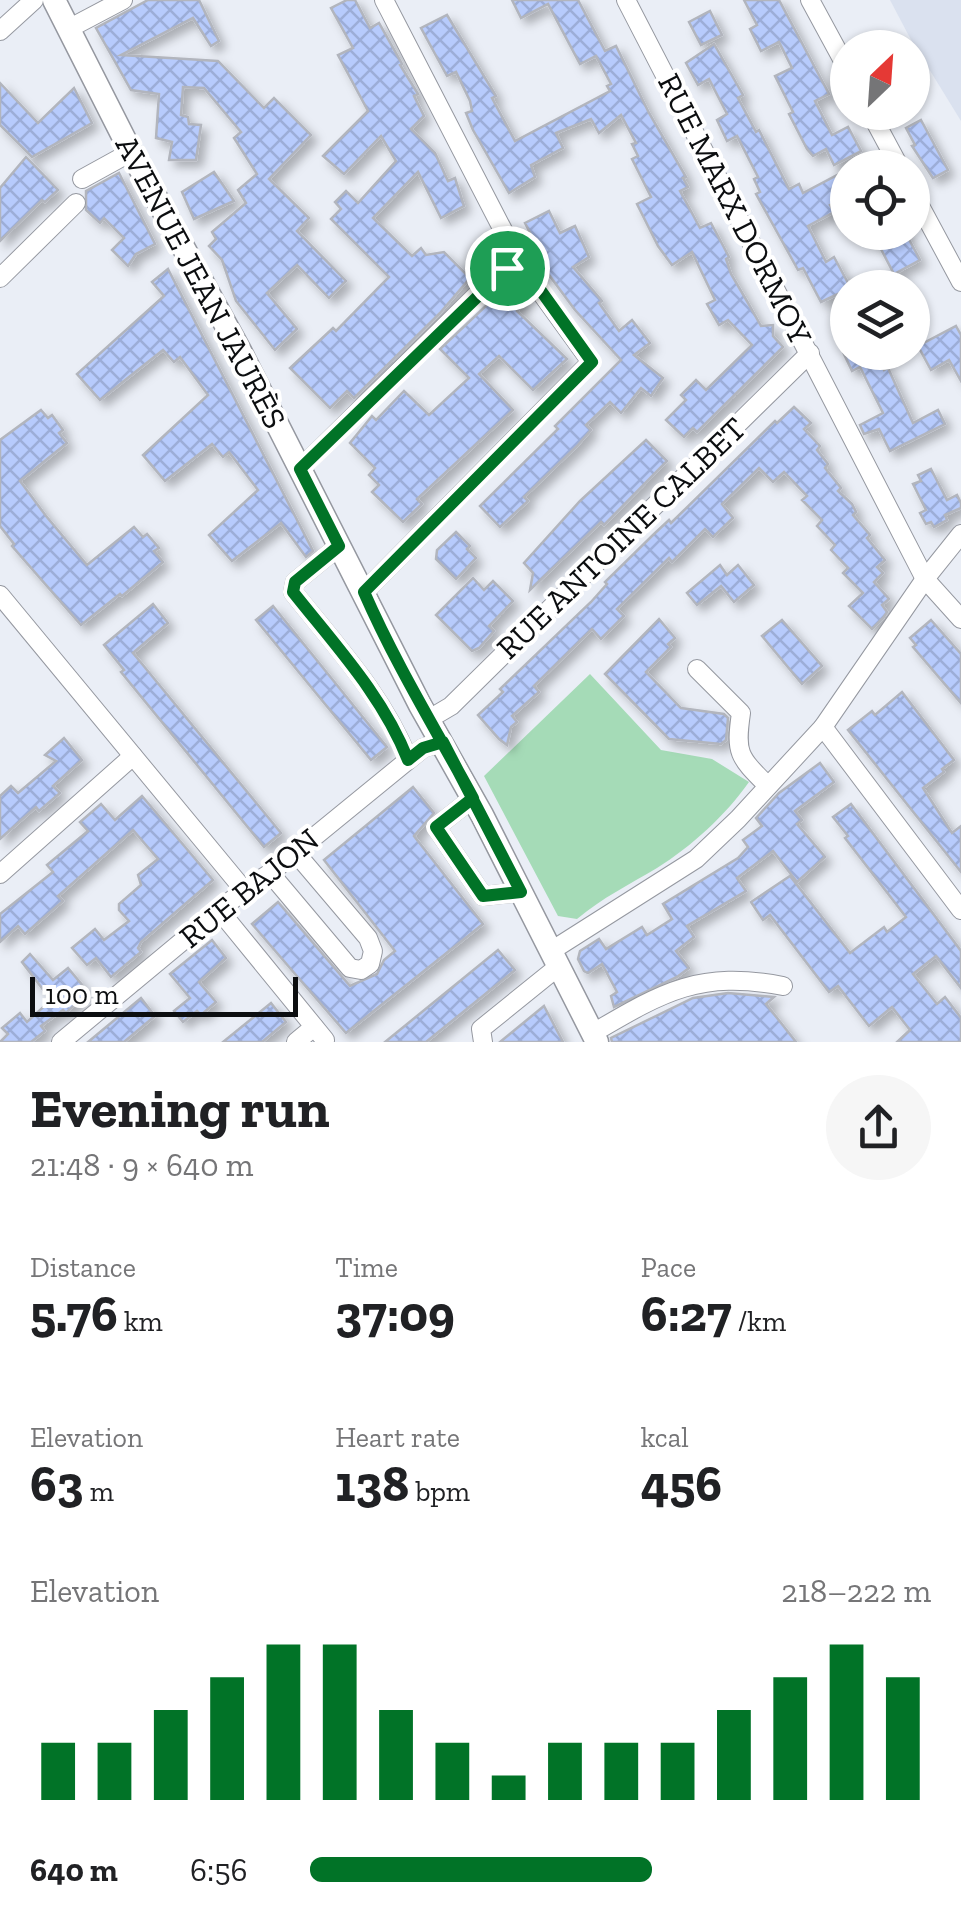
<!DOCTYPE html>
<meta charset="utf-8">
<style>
body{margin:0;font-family:"Zilla Slab",serif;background:#f6f6f6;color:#202124;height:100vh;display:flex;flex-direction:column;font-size:38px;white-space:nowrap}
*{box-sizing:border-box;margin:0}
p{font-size:32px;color:#757577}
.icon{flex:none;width:55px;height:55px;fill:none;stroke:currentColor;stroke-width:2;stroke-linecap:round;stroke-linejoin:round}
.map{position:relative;height:1042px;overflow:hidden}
.panel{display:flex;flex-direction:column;background:#fff;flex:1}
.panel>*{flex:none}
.needle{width:65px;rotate:25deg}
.fabs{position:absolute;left:830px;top:30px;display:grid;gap:20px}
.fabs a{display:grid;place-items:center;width:100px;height:100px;border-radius:50%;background:#fff;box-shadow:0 2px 8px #0004;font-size:50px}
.scale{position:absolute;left:30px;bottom:25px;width:268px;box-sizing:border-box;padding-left:10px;border:5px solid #0c0e10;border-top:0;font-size:28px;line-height:35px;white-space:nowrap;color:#0c0e10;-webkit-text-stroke:8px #fff;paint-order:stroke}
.pin{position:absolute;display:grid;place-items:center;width:85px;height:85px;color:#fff;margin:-42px;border:5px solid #fff;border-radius:50%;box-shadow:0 2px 10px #0007}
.round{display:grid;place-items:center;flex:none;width:105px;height:105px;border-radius:52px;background:#f6f6f6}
.headline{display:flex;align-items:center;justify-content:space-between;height:170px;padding:0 30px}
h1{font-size:55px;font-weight:700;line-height:75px}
.metrics{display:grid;grid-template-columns:repeat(3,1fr);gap:15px;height:170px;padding:10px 30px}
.metrics div{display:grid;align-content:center}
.metrics b{font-size:50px;font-weight:700}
.metrics small{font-size:28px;font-weight:400}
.metrics p{font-size:28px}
.chart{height:280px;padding:20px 30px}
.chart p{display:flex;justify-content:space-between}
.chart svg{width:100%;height:180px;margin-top:10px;stroke:#017327;stroke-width:6}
ul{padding:0 30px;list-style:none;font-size:32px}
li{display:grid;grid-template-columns:160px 120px 1fr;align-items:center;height:75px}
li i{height:25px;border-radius:12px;background:#017327}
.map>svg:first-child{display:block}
</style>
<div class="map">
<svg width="961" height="1042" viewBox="0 0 961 1042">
<defs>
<pattern id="building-cross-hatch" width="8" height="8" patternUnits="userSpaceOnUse" patternTransform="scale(2.5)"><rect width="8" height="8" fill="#b7cbfc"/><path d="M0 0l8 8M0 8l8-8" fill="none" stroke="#9cadd7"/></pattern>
<filter id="shadow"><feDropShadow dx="6" dy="6" stdDeviation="5" flood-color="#0004"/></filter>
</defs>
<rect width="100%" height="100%" fill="#eaeef6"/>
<polygon fill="#dae1ef" points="890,0 961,0 961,121 910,38"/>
<path fill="#a5dbb7" d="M 590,674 L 661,750 L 712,759 L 749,782 C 725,816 692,846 657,868 C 630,884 602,898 577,919 L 558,916 L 484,776 Z"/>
<g fill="url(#building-cross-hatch)" stroke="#b2b5bd" stroke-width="2.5" filter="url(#shadow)">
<polygon points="148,0 199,0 219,41 211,46 193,18 121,55 218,61 264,108 274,98 311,135 269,179 309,218 297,231 346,281 329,298 297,265 267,293 297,329 275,350 236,301 222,260 209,246 216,239 212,232 246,203 238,190 257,174 234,138 241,132 204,88 183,87 181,115 188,117 189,124 201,125 196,160 169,160 172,142 156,138 159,94 131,90 96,28"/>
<polygon points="347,0 355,0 370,28 379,23 402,64 400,65 418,94 414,96 424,116 411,129 435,153 448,181 455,178 464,206 441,218 418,172 373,218 412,256 421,248 426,255 444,252 470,278 440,313 354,398 347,391 330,408 290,368 333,328 336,331 389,277 331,219 341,209 335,202 346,191 358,203 396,161 381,136 344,174 323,156 368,111 338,55 353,48 331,8"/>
<polygon points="512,0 578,0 605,51 616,46 649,113 686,177 683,178 688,187 680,191 700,228 711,223 729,257 726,259 731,274 748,303 761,326 773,325 773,336 783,347 697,432 693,428 684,437 666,420 686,400 681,395 696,380 706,390 752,345 728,320 719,325 707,304 715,300 692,252 672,265 658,246 637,204 651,197 632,159 638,156 632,144 636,143 621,115 599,133 591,119 556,133 563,148 531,165 535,177 509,193 473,130 466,113 472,111 470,101 456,72 447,76 421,28 447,15 496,96 492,98 515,141 610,91 607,86 611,84 596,56 580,64 548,4 521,18"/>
<polygon points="744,0 779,0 829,94 815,101 832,135 848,127 861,151 834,165 826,149 813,156 807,149 789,114 793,112 775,76 792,68 779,42 761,51 750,29 757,25"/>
<polygon points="710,11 722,35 701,45 689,22"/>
<polygon points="714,44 743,95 738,98 756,132 759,130 789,189 799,184 803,193 843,172 848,180 848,196 830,205 834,212 808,226 826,262 834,257 848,283 848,313 838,294 821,302 803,268 798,270 756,194 760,192 754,179 758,177 737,136 727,141 717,120 727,114 709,79 698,85 686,63"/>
<polygon points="0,83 38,123 74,88 92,123 32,157 0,125"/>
<polygon points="921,120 948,170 933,178 912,146 915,145 906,128"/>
<polygon points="26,157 58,190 45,202 42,200 0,241 0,188"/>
<polygon points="214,172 234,201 194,219 182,192"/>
<polygon points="119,173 155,244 136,254 128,266 112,250 124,238 104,218 100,223 86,210 86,191"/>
<polygon points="549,211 560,233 575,226 589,257 573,267 602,301 599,303 619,331 632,320 650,343 634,355 663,378 651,396 641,388 621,413 610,402 586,425 591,430 577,446 524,497 528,501 500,527 480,506 558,429 555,426 621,360 575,310 538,260 542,256 525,223"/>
<polygon points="872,232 905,232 920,260 894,274"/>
<polygon points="168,269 313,551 306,557 281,523 232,561 209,535 258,490 229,452 223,457 212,444 165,481 143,455 208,395 180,357 174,362 163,350 100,400 77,374 164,296 152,282"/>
<polygon points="507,286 524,304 517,311 567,359 533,390 499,356 479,374 513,410 417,499 422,504 403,522 372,492 379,485 369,475 375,468 350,443 372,416 376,420 404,391 429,415 469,378 440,349"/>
<polygon points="956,326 961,335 961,381 949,360 931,370 918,346"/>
<polygon points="843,352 886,352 878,357 884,370 888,368 913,423 938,410 945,424 890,451 879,429 864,434 860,425 883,413 860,367 852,371"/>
<polygon points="794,407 811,423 804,429 820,446 817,450 828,464 825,468 841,488 838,491 852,504 856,512 853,515 870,535 867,538 885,560 877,567 883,573 874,582 889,599 882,605 887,612 883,618 872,629 849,606 863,593 843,573 848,568 831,550 835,545 817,526 822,520 802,500 807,496 784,472 773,482 759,468 722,504 733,518 713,537 705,529 672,562 669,558 617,609 624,616 601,639 592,629 534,686 539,692 512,716 517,722 511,727 507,745 499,739 478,715 503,692 500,689 591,602 607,584 605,582 654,534 669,520 671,523 775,421 777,423"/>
<polygon points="41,410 48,418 52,415 63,430 59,433 67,443 20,481 46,516 87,565 134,527 143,537 147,534 159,548 154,551 163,562 122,596 120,594 81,625 12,546 14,544 0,526 0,440"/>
<polygon points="646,440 667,461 604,525 601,522 530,590 533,573 524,563 580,501"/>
<polygon points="931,469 947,500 957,495 961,503 961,508 945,515 947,520 934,527 931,522 926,524 920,513 926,510 913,484 921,481 918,475"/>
<polygon points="456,532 470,546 467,549 476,558 456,579 436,559 437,550"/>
<polygon points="720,565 727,575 738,565 754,585 734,602 721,586 697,605 687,593"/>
<polygon points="473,578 484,590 493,581 513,601 489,626 494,631 479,648 472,651 436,615"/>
<polygon points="153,604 168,623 133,653 281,833 264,847 121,672 124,670 104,645"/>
<polygon points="273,606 387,747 371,760 256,620"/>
<polygon points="659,619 675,638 668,644 671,647 646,672 681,708 724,714 728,718 726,740 721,744 669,739 605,674"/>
<polygon points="782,620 822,666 802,684 762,636"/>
<polygon points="931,620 961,654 961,703 913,647 916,645 910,638"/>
<polygon points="902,692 954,760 942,769 944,772 923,788 952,833 961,826 961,872 848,730 872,711 875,715"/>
<polygon points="64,738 82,760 53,786 60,793 39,811 36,807 0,839 0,796 11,786 18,793 56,761 45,755"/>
<polygon points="820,763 834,782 795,811 802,820 797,824 825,857 797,882 773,851 737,878 746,891 687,926 694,937 676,951 689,968 677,977 614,1007 611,996 617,992 602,964 588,973 584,971 578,959 580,951 599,939 606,949 642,927 647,935 672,919 663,904 738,858 748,847 743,840 762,826 756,818 779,793"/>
<polygon points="413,787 434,813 414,836 483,924 346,1033 252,924 278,902 350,986 377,974 384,960 395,951 324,860"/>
<polygon points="142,796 213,880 141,942 138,948 141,952 111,977 96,958 87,965 72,948 95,929 104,940 129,921 119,910 119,904 141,885 138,875 158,859 133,830 58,896 63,901 25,934 18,926 0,942 0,914 53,872 47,865 88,831 80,822 101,804 115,820"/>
<polygon points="851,804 961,951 961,988 936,956 913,974 937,1004 945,997 961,1018 961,1042 897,1042 910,1030 892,1007 869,1026 838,986 829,992 770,915 763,920 751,902 790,876 850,953 884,927 887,932 906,917 845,838 848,836 833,817"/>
<polygon points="212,940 226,958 199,982 216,1002 201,1015 197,1011 183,1022 174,1011 190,998 170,974"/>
<polygon points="498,950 515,970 426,1042 385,1042"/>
<polygon points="30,954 53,980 68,968 88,992 66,1013 63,1010 41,1026 45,1031 31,1042 0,1042 8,1034 2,1028 20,1013 27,1022 51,1000 22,962"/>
<polygon points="728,993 774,997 766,1004 796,1042 612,1042 611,1038 693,998"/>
<polygon points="141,998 155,1016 124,1042 88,1042"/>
<polygon points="271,1003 286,1022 262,1042 223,1042"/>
<polygon points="544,1006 563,1042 500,1042"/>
</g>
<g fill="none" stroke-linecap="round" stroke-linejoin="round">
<defs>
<g id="minor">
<polyline points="626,0 925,579 961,619"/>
<polyline points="810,0 848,70"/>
<polyline points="70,28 123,0"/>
<polyline points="0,31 34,0"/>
<polyline points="870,112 900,168"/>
<polyline points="82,179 131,152"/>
<polyline points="912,191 961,282"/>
<polyline points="0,278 76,203"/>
<polyline points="300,469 516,256"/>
<path d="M 339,546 L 295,582 L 293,592 C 335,645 383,696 408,759"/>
<polyline points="364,592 591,362 521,265 384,0"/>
<polyline points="0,595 244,890"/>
<path d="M 697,669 L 741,713 C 735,754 739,757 768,786"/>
<polyline points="429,719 451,706 810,353"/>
<polyline points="823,727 961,910"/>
<polyline points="473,798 436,827 483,896 521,892"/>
<polyline points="270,873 350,968 361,970 370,964 373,951 368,938 295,852"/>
<polyline points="0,874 133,756"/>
<polyline points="219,910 325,1040"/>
<polyline points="551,951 696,859 738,819 823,727 925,579 961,534"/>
<path d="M 593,1033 C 663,992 699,970 783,986"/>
<polyline points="61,1042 244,890 270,873 423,748 443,742"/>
<polyline points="296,1042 314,1027"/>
<polyline points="483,1042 481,1029 559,966"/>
</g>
<polyline id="major" points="54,0 131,152 239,349 420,705 482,815 597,1042"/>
</defs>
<use href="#minor" stroke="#9598a0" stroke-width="20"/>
<use href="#major" stroke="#9598a0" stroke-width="25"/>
<use href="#minor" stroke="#fff" stroke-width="18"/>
<use href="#major" stroke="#fff" stroke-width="22"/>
</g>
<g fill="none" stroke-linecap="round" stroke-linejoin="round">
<defs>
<path id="route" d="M 507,268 L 300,469 L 339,546 L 295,582 L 293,592 C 335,645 383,696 408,760 L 423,748 L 443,742 L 521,892 L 483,896 L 436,827 L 473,798 C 436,730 395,663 364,592 L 592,362 L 516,256 L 507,268"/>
</defs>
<use href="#route" stroke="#fff" stroke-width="20"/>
<use href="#route" stroke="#017327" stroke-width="12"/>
</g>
<g text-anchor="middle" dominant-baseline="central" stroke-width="8" stroke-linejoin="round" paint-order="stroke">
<g font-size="32" fill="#0c0e10" stroke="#fff">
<text transform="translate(735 209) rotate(63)">RUE MARX DORMOY</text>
<text transform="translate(201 282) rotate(62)">AVENUE JEAN JAURÈS</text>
<text transform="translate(621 538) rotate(-44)">RUE ANTOINE CALBET</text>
<text transform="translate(249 888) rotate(-39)">RUE BAJON</text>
</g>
</g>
</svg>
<div class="fabs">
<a><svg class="needle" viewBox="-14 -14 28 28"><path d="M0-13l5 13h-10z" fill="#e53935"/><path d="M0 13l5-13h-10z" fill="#757577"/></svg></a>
<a><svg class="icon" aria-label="locate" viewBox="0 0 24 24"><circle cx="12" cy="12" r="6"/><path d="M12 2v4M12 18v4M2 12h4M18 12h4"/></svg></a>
<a><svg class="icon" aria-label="layers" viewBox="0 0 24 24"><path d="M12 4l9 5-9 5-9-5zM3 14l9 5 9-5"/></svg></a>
</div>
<div class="scale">100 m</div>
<div class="pin" style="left:507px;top:268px;background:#1e9e55"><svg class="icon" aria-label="arrive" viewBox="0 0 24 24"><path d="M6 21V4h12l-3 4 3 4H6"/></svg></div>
</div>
<section class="panel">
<div class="headline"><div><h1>Evening run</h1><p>21:48 · 9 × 640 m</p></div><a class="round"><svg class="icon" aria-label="share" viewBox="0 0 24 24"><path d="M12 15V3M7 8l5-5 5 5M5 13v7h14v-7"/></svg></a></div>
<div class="metrics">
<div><p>Distance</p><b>5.76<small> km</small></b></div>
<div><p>Time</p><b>37:09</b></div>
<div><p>Pace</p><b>6:27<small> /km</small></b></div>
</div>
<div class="metrics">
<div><p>Elevation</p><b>63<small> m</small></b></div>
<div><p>Heart rate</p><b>138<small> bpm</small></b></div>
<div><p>kcal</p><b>456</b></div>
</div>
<div class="chart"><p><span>Elevation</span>218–222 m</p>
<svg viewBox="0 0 160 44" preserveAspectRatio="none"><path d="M5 44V30M15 44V30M25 44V22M35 44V14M45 44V6M55 44V6M65 44V22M75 44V30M85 44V38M95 44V30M105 44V30M115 44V30M125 44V22M135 44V14M145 44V6M155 44V14"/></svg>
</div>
<ul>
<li><b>640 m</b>6:56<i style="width:55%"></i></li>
</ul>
</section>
